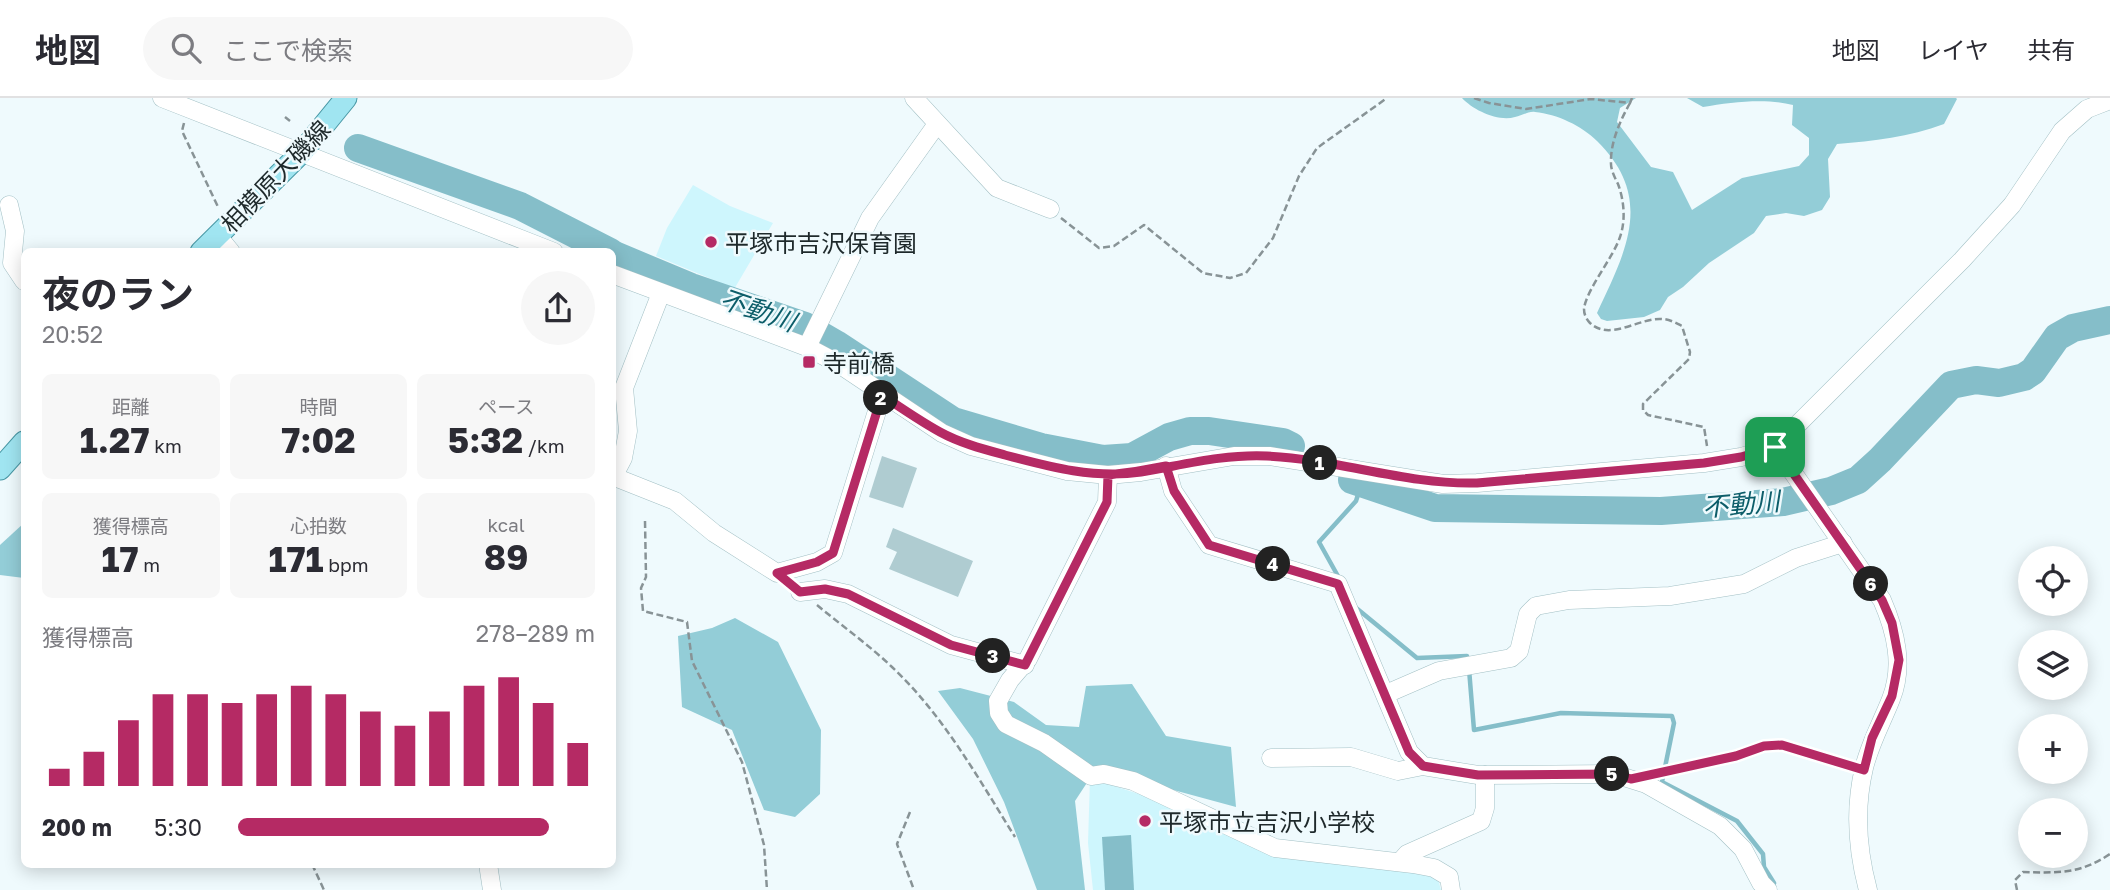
<!DOCTYPE html>
<html lang="ja">
<meta charset="utf-8">
<style>
body{margin:0;font-family:"Golos Text","Noto Sans JP",sans-serif;background:#f7f7f7;color:#2b2b33;height:100vh;display:flex;flex-direction:column;font-size:26px;white-space:nowrap}
*{box-sizing:border-box;margin:0}
p{font-size:23px;color:#7c7c81}
.icon{flex:none;width:38px;height:38px;fill:none;stroke:currentColor;stroke-width:2;stroke-linecap:round;stroke-linejoin:round}
.map{position:relative;flex:1;overflow:hidden}
.drawer{position:absolute;left:21px;top:150px;width:595px;height:620px;display:flex;flex-direction:column;background:#fff;border-radius:10px;box-shadow:0 4px 18px #0003}
.drawer>*{flex:none}
.buttons{position:absolute;left:2018px;top:448px;display:grid;gap:14px}
.buttons a{display:grid;place-items:center;width:70px;height:70px;border-radius:50%;background:#fff;box-shadow:0 4px 18px #0003;font-size:35px}
.pin{position:absolute;display:grid;place-items:center;width:60px;height:60px;color:#fff;margin:-30px;border-radius:14px;box-shadow:0 4px 10px #0006}
.km{position:absolute;width:35px;height:35px;margin:-18px;border-radius:50%;background:#222;color:#fff;font-size:19px;line-height:35px;text-align:center}
.round{display:grid;place-items:center;flex:none;width:74px;height:74px;border-radius:37px;background:#f7f7f7}
.summary{display:flex;align-items:center;justify-content:space-between;height:119px;padding:0 21px}
h1{font-size:38px;font-weight:700;line-height:52px}
.metrics{display:grid;grid-template-columns:repeat(3,1fr);gap:10px;height:119px;padding:7px 21px}
.metrics div{display:grid;align-content:center;border-radius:10px;background:#f7f7f7;text-align:center}
.metrics b{font-size:35px;font-weight:700}
.metrics small{font-size:19px;font-weight:400}
.metrics p{font-size:19px}
.chart{height:196px;padding:14px 21px}
.chart p{display:flex;justify-content:space-between}
.chart svg{width:100%;height:126px;margin-top:7px;stroke:#b52a64;stroke-width:6}
ul{padding:0 21px;list-style:none;font-size:23px}
li{display:grid;grid-template-columns:112px 84px 1fr;align-items:center;height:52px}
li i{height:18px;border-radius:9px;background:#b52a64}
header{display:flex;align-items:center;gap:42px;box-sizing:border-box;height:98px;padding:0 35px;background:#fff;border-bottom:2px solid #e1e1e2}
header strong{font-size:33px}
nav{display:flex;gap:38px;margin-inline-start:auto;font-size:24px}
.search{width:490px;height:63px;background:#f7f7f7;display:flex;align-items:center;gap:18px;box-sizing:border-box;padding:0 24px;border-radius:38px;color:#7c7c81;font-size:26px}
.map>svg:first-child{display:block}
</style>
<header>
<strong>地図</strong>
<div class="search"><svg class="icon" aria-label="search" viewBox="0 0 24 24"><circle cx="10" cy="10" r="6"/><path d="M15 15l6 6"/></svg>ここで検索</div>
<nav><a>地図</a><a>レイヤ</a><a>共有</a></nav>
</header>
<div class="map">
<svg width="2110" height="792" viewBox="0 0 2110 792">
<rect width="100%" height="100%" fill="#effafd"/>
<g fill="#cef6fd">
<polygon points="693,87 730,108 773,125 733,193 720,188 721,185 656,158 667,130"/>
<polygon points="1090,680 1154,701 1274,755 1418,770 1438,781 1441,792 1093,792 1088,745"/>
</g>
<g fill="#93cdd7">
<path d="M 1462,0 L 1636,0 L 1620,10 L 1617,24 L 1651,69 L 1673,74 L 1692,112 L 1742,80 L 1799,68 L 1809,57 L 1809,40 L 1792,27 L 1793,7 C 1766,0 1732,4 1703,9 L 1687,0 L 1956,0 L 1957,1 L 1944,26 C 1909,39 1874,43 1837,46 L 1828,61 L 1830,99 L 1822,112 L 1804,118 L 1786,115 L 1766,118 L 1754,135 L 1709,165 L 1683,189 L 1668,199 L 1660,212 L 1644,219 L 1607,223 L 1601,221 L 1597,215 C 1626,153 1655,100 1597,43 C 1582,28 1557,16 1535,14 C 1528,13 1522,18 1515,19 C 1498,24 1473,12 1462,0 Z"/>
<polygon points="24,425 24,480 0,477 0,447"/>
<polygon points="735,520 778,544 821,632 820,696 795,719 764,712 732,632 682,609 678,538 712,530"/>
<polygon points="1132,586 1166,638 1231,649 1236,709 1096,671 1075,703 1085,792 1037,792 1004,704 973,641 938,593 960,590 1014,604 1046,627 1079,629 1086,588"/>
</g>
<polygon fill="#85bec9" points="1131,737 1134,792 1105,792 1102,739"/>
<g fill="none" stroke-linecap="round" stroke-linejoin="round">
<g stroke="#85bec9" stroke-width="4.5">
<polyline points="1339,480 1319,444 1356,403 1361,387"/>
<polyline points="1355,509 1417,560 1467,558 1468,563"/>
<polyline points="1469,571 1474,632 1561,615 1672,618 1674,625 1662,684 1737,723 1763,756 1764,769 1774,785"/>
</g>
<g stroke="#85bec9" stroke-width="28">
<polyline points="358,50 520,108 610,154"/>
<polyline points="612,156 691,189 805,228 836,246 953,323 1041,349 1103,361 1132,359 1169,339 1190,333 1209,333 1283,344 1291,348"/>
<polyline points="1352,382 1435,410 1661,413 1783,404 1831,393 1858,382 1880,362 1951,287 1976,282 1999,285 2024,279 2033,273 2057,239 2073,230 2110,222"/>
</g>
</g>
<g fill="#afccd1">
<polygon points="882,358 917,370 903,410 869,399"/>
<polygon points="893,430 973,463 958,499 889,471 897,454 886,449"/>
</g>
<g fill="none" stroke-linecap="round" stroke-linejoin="round">
<defs>
<g id="minor">
<polyline points="162,0 554,154"/>
<polyline points="914,0 997,90 1050,111"/>
<polyline points="9,107 15,133 12,165 24,183"/>
<polyline points="217,137 231,154"/>
<polyline points="612,176 807,249 839,266 942,335 971,348 1067,373 1108,377 1141,374 1234,358 1269,358 1443,386 1477,385 1704,365 1741,359 1775,349 1962,162 2012,107 2062,33 2087,11 2110,2"/>
<polyline points="807,249 870,120 937,26"/>
<path d="M 1775,349 L 1882,502 C 1896,534 1904,568 1891,601 C 1882,624 1870,645 1864,670 C 1854,712 1857,751 1868,792"/>
<polyline points="1166,368 1173,393 1209,447 1338,486 1409,654 1423,668 1478,677 1614,676 1646,686 1720,728 1743,751 1761,785 1768,792"/>
<polyline points="1108,377 1107,404 1028,561 1010,582 998,603 999,615 1006,626 1044,645 1091,678 1104,676 1133,683 1275,750 1413,766 1434,770 1449,779 1451,792"/>
<polyline points="612,378 675,403 714,435 777,475 817,464 833,455 882,297"/>
<polyline points="612,381 623,360 628,333 624,290 661,195"/>
<polyline points="800,494 825,491 848,496 951,547 1025,567"/>
<polyline points="1386,596 1439,573 1511,560 1519,553 1528,516 1536,508 1569,502 1670,498 1744,486 1796,460 1843,445"/>
<polyline points="1271,660 1351,659 1398,673 1423,668"/>
<polyline points="1400,764 1407,756 1481,723 1485,710 1485,677"/>
<polyline points="488,766 492,792"/>
</g>
<g id="major">
<polyline points="201,154 302,54 346,0"/>
<polyline points="0,371 24,344"/>
</g>
</defs>
<use href="#minor" stroke="#a3c0c5" stroke-width="19"/>
<use href="#major" stroke="#4998a5" stroke-width="23"/>
<g stroke="#889396" stroke-width="2.5" stroke-dasharray="7 3.5" stroke-linecap="butt">
<polyline points="1474,0 1489,5 1526,11 1591,1 1630,5 1632,0"/>
<path d="M 1630,5 C 1620,23 1610,45 1611,66 C 1611,72 1615,80 1618,86 C 1624,102 1626,122 1620,139 C 1613,160 1586,192 1584,211 C 1584,216 1586,221 1590,225 C 1610,244 1640,219 1662,221 C 1669,221 1676,225 1682,228 L 1690,254 L 1689,261 L 1643,306 L 1643,312 L 1648,317 L 1704,329 L 1707,348"/>
<polyline points="285,19 290,23"/>
<polyline points="184,25 182,33 219,111"/>
<polyline points="1061,120 1099,150 1114,148 1144,127 1203,175 1230,180 1246,175 1273,140 1299,78 1317,50 1387,0"/>
<polyline points="645,423 646,479 641,490 643,513 687,524 692,563 742,664 764,747 767,792"/>
<path d="M 817,507 C 842,528 869,547 892,569 C 944,618 978,680 1015,739"/>
<polyline points="1661,674 1736,658 1764,647 1782,647 1847,667"/>
<polyline points="910,714 897,746 914,792"/>
<polyline points="312,766 324,792"/>
<path d="M 2017,792 L 2015,782 L 2023,774 C 2059,775 2080,776 2110,756"/>
</g>
<use href="#minor" stroke="#fff" stroke-width="18"/>
<use href="#major" stroke="#a0e5f1" stroke-width="21"/>
</g>
<g fill="none" stroke-linecap="round" stroke-linejoin="round">
<defs>
<path id="route" d="M 1775,349 L 1741,359 L 1704,365 L 1477,385 C 1406,387 1338,361 1267,358 C 1223,356 1183,367 1141,374 C 1094,381 1050,369 1005,357 C 983,351 960,345 940,334 C 920,323 901,310 882,297 L 833,455 L 817,464 L 777,475 L 800,494 L 825,491 L 848,496 L 951,547 L 1025,567 L 1107,404 L 1108,377 C 1128,375 1147,372 1166,368 L 1174,393 L 1209,447 L 1338,486 L 1409,654 L 1423,668 L 1478,677 L 1614,676 L 1631,681 L 1736,658 L 1764,648 L 1782,647 L 1864,672 L 1872,640 L 1892,598 L 1899,562 L 1892,525 L 1882,502 L 1775,349"/>
</defs>
<use href="#route" stroke="#fff" stroke-width="14"/>
<use href="#route" stroke="#b52a64" stroke-width="9"/>
</g>
<g fill="#b52a64" stroke="#effafd" stroke-width="2.5">
<circle cx="711" cy="144" r="7"/>
<rect x="802" y="257" width="14" height="14" rx="3.5"/>
<circle cx="1145" cy="723" r="7"/>
</g>
<g text-anchor="middle" dominant-baseline="central" stroke-width="5" stroke-linejoin="round" paint-order="stroke">
<g font-size="24" fill="#1e292b" stroke="#effafd">
<text transform="translate(275 78) rotate(-46)">相模原大磯線</text>
</g>
<g font-size="24" fill="#1e292b" stroke="#effafd" text-anchor="start">
<text x="725" y="144">平塚市吉沢保育園</text>
<text x="823" y="264">寺前橋</text>
<text x="1159" y="723">平塚市立吉沢小学校</text>
</g>
<g font-size="26" font-style="italic" fill="#0c5d69" stroke="#effafd">
<text transform="translate(758 212) rotate(19)">不動川</text>
<text transform="translate(1741 406) rotate(-5)">不動川</text>
</g>
</g>
</svg>
<div class="buttons">
<a><svg class="icon" aria-label="locate" viewBox="0 0 24 24"><circle cx="12" cy="12" r="6"/><path d="M12 2v4M12 18v4M2 12h4M18 12h4"/></svg></a>
<a><svg class="icon" aria-label="layers" viewBox="0 0 24 24"><path d="M12 4l9 5-9 5-9-5zM3 14l9 5 9-5"/></svg></a>
<a>+</a>
<a>−</a>
</div>
<div class="pin" style="left:1775px;top:349px;background:#1e9e55"><svg class="icon" aria-label="arrive" viewBox="0 0 24 24"><path d="M6 21V4h12l-3 4 3 4H6"/></svg></div>
<b class="km" style="left:1320px;top:365px">1</b>
<b class="km" style="left:881px;top:300px">2</b>
<b class="km" style="left:993px;top:558px">3</b>
<b class="km" style="left:1273px;top:466px">4</b>
<b class="km" style="left:1612px;top:676px">5</b>
<b class="km" style="left:1871px;top:486px">6</b>
<section class="drawer">
<div class="summary"><div><h1>夜のラン</h1><p>20:52</p></div><a class="round"><svg class="icon" aria-label="share" viewBox="0 0 24 24"><path d="M12 15V3M7 8l5-5 5 5M5 13v7h14v-7"/></svg></a></div>
<div class="metrics">
<div><p>距離</p><b>1.27<small> km</small></b></div>
<div><p>時間</p><b>7:02</b></div>
<div><p>ペース</p><b>5:32<small> /km</small></b></div>
</div>
<div class="metrics">
<div><p>獲得標高</p><b>17<small> m</small></b></div>
<div><p>心拍数</p><b>171<small> bpm</small></b></div>
<div><p>kcal</p><b>89</b></div>
</div>
<div class="chart"><p><span>獲得標高</span>278–289 m</p>
<svg viewBox="0 0 160 44" preserveAspectRatio="none"><path d="M5 44V38M15 44V32M25 44V21M35 44V12M45 44V12M55 44V15M65 44V12M75 44V9M85 44V12M95 44V18M105 44V23M115 44V18M125 44V9M135 44V6M145 44V15M155 44V29"/></svg>
</div>
<ul>
<li><b>200 m</b>5:30<i style="width:87%"></i></li>
</ul>
</section>
</div>
